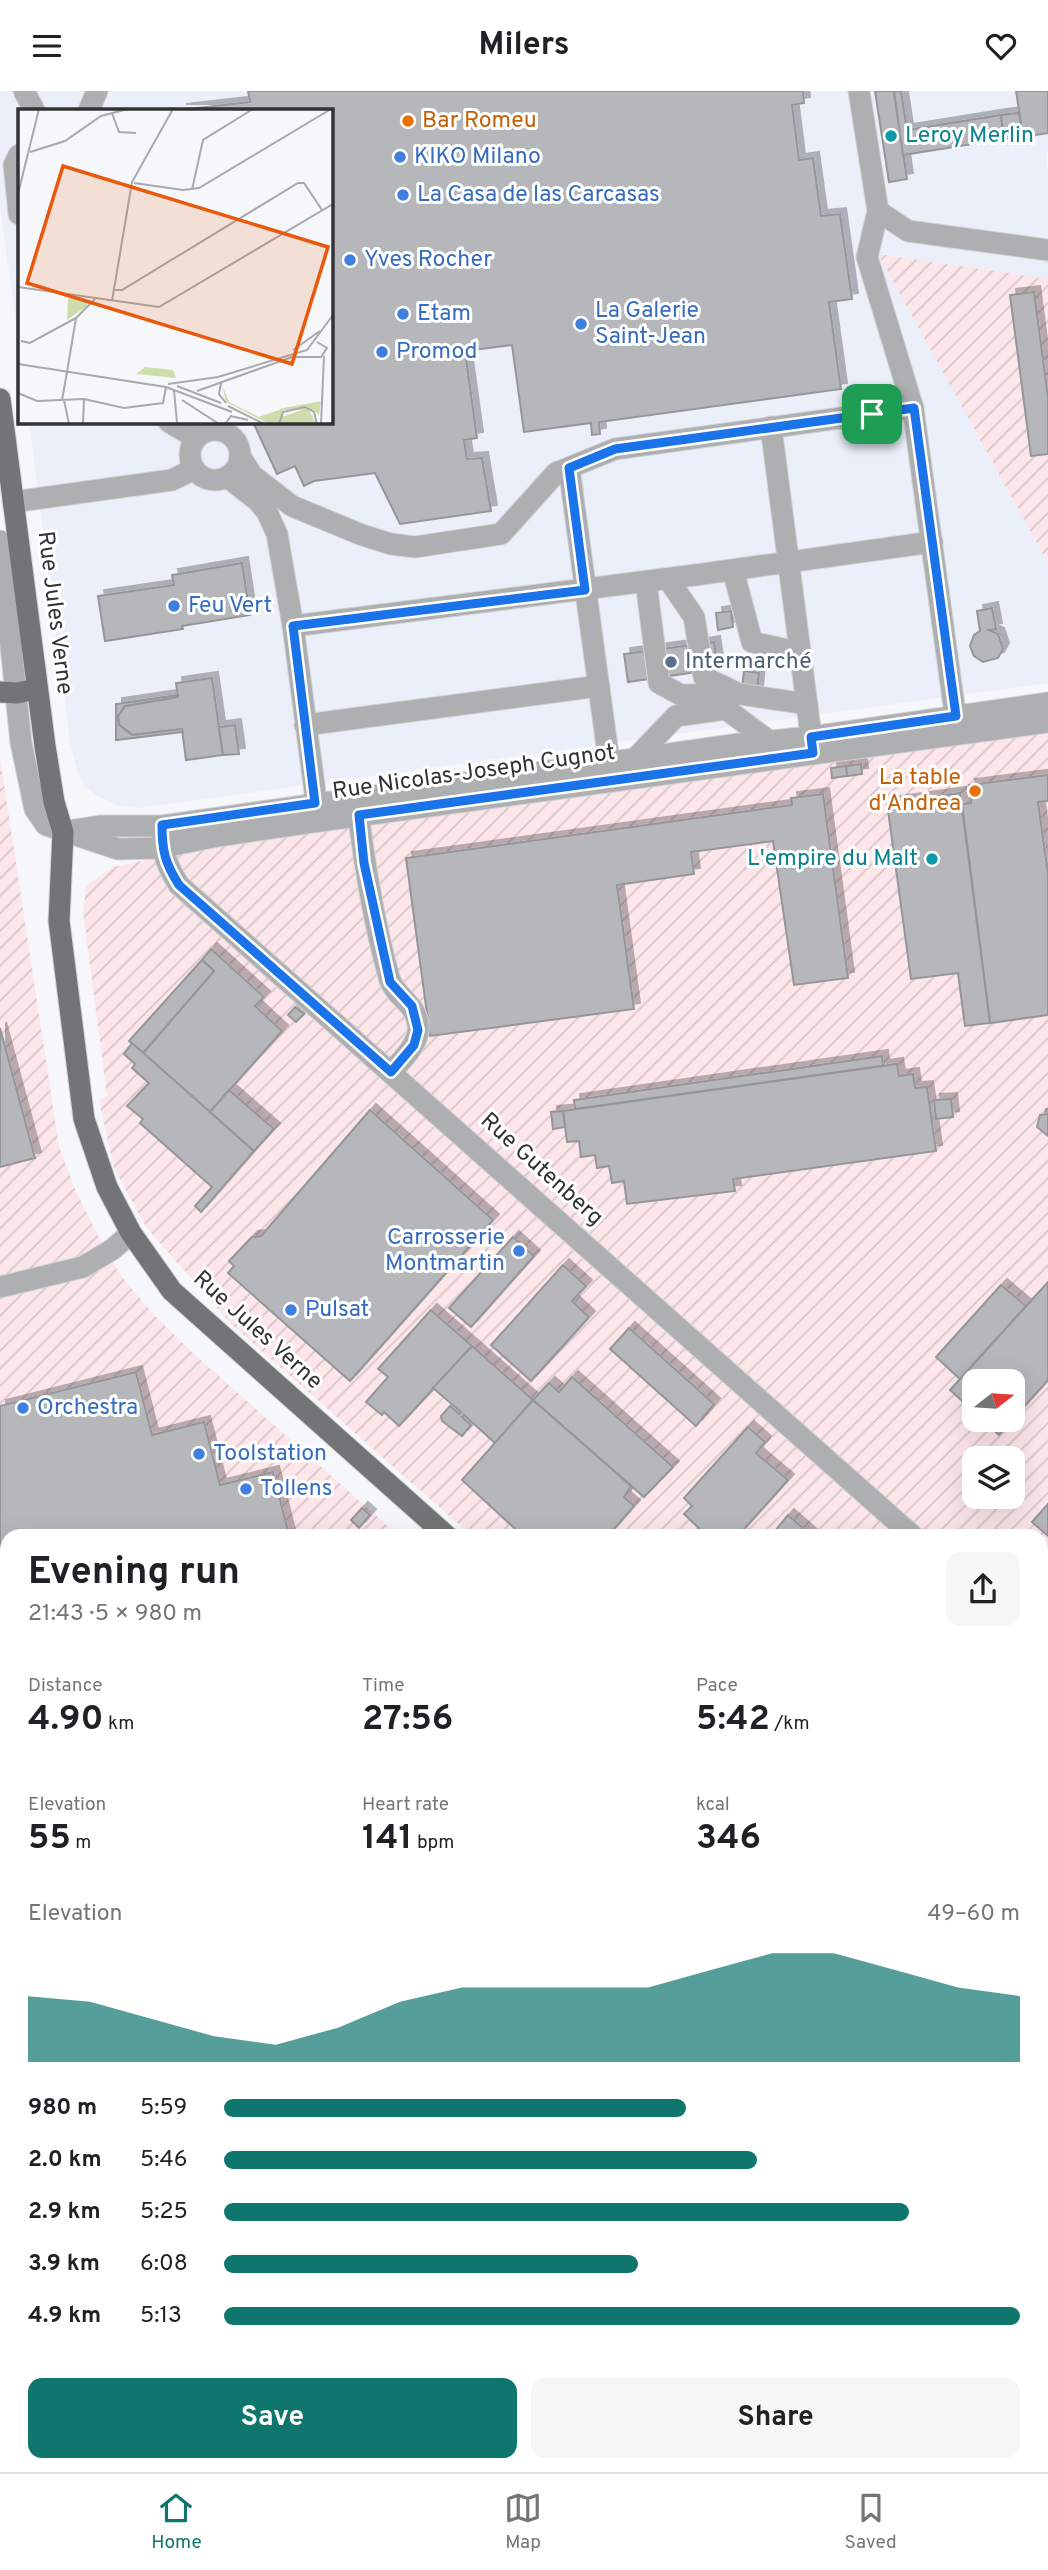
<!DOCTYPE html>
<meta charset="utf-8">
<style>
body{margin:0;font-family:Overpass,sans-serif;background:#f6f6f6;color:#202124;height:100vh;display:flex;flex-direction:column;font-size:26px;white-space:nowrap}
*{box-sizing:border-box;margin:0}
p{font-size:23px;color:#757577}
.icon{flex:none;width:38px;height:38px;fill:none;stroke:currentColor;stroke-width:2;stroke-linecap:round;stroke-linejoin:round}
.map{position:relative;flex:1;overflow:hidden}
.details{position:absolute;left:0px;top:1438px;width:1048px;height:943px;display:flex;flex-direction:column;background:#fff;border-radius:21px 21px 0 0;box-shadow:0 7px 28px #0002}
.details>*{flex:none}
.needle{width:46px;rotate:73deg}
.tools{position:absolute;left:962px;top:1278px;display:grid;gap:14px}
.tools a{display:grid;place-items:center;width:63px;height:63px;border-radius:14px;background:#fff;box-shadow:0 7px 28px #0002;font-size:35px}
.pin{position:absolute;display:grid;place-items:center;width:60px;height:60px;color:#fff;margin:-30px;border-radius:14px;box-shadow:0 4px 10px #0006}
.round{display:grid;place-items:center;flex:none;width:74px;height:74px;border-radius:14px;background:#f6f6f6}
.overview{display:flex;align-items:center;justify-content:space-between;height:119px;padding:0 28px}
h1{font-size:38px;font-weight:700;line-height:52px}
.figures{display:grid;grid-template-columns:repeat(3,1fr);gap:10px;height:119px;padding:7px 28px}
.figures div{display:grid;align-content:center}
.figures b{font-size:35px;font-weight:700}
.figures small{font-size:19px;font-weight:400}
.figures p{font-size:19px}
.chart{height:196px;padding:14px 28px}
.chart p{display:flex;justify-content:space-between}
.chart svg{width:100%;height:126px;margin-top:7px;fill:#0f766e;opacity:.7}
.primary-button{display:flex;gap:14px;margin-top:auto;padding:14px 28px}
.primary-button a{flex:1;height:80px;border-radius:14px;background:#0f766e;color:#fff;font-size:28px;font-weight:700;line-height:80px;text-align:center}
.primary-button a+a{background:#f6f6f6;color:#202124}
ul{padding:0 28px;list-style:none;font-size:23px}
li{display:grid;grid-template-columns:112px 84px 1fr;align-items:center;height:52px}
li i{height:18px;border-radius:9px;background:#0f766e}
header{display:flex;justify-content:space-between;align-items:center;height:91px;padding:0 28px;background:#fff;font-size:32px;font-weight:700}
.dock{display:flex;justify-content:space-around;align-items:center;height:98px;border-top:2px solid #e0e0e0;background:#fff;font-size:19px;color:#757577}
.dock a{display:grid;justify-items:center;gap:4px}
.dock .selected{color:#0f766e}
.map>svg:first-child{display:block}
</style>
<header><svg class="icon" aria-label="menu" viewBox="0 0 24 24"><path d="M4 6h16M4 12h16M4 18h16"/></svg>Milers<svg class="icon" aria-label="heart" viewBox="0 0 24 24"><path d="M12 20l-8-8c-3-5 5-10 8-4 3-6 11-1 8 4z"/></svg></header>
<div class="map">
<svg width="1048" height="2381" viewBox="0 0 1048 2381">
<defs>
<pattern id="industrial-furrows" width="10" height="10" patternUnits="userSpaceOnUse" patternTransform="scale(1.75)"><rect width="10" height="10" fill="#fce6ea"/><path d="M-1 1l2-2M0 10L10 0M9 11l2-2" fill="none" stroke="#d8c6c9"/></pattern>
<filter id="shadow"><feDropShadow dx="6" dy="-6" stdDeviation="0" flood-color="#0004"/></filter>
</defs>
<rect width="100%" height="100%" fill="#f5f7fa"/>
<polygon fill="#eaeffa" points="0,0 1048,0 1048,60 1046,61 1048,79 1048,188 879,163 1048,472 1048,592 139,717 116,714 96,704 84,694 78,682 70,651 29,331 331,331 331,19 19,19 19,254 0,115"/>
<g fill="url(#industrial-furrows)" fill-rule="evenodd">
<polygon points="878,163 1048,188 1048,472"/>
<path d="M 1048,640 L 1048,1954 L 1041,1948 L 1041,1446 L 472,1445 L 231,1233 L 146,1136 L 114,1077 L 99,1009 L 107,1005 L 83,821 L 86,795 L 112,776 L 212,756 ZM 975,1290 L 1013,1290 L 1013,1328 L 975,1328 ZM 975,1367 L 1013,1367 L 1013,1405 L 975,1405 Z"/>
<polygon points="0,667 59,1055 74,1096 96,1141 121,1185 154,1224 195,1264 399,1445 7,1446 7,2189 0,2179"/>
<polygon points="1041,2006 1048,2012 1048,2381 166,2381 159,2375 1041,2375"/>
<polygon points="0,2305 7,2314 7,2375 48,2375 52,2381 0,2381"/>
</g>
<g fill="#b5b7bb" stroke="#949699" stroke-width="2" filter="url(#shadow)">
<polygon points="248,0 803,0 804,12 792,14 799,69 813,67 821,125 840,123 852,208 829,211 841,298 599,331 600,343 592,344 591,332 524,341 512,254 465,260 477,347 464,349 467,368 482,367 491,420 400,433 375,382 314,390 304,395 295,375 277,383 253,331 331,331 331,19 180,19 250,11"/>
<polygon points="875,0 894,0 907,88 889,91"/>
<polygon points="894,0 901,0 907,39 1001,24 1004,48 903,64"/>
<polygon points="1016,0 1048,0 1048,42 1023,46"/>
<polygon points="1019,22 1023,46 1004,48 1001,24"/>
<polygon points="1034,201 1048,306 1048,363 1031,365 1010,204"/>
<polygon points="242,472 250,524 182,535 183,538 105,550 98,505 174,494 172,484"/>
<polygon points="992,517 996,538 989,539 998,543 1003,558 998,567 983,571 974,565 970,555 974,544 980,540 977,520"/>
<polygon points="731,520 733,536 718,539 716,522"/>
<polygon points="714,551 718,578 628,591 624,563"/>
<polygon points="744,580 759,582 757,600 742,597"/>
<polygon points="212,587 223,664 186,669 182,638 133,644 119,634 118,625 125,615 178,606 176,592"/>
<polygon points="178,604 178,606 125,615 118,625 119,634 132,644 182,638 183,641 116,649 116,613"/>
<polygon points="235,634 239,663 223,664 219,636"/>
<polygon points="861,673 862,683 847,685 846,675"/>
<polygon points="846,675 847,685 832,687 831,677"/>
<polygon points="1048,684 1048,710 1038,711 1048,783 1048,924 990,932 962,713 971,712 969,694"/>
<polygon points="960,702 990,932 965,935 958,882 911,888 887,712"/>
<polygon points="823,703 848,887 794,894 773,750 691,761 694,783 617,794 634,918 430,945 406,767 792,714 791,707"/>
<polygon points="211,858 264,906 255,915 282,940 210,1021 143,962 214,880 202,869"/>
<polygon points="202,869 214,880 143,962 129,950"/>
<polygon points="295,916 304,923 296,931 288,924"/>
<polygon points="0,937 35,1067 0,1076"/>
<polygon points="132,952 254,1060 201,1121 195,1115 212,1096 140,1032 143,1028 127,1015 149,992 132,977 135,973 124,963"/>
<polygon points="882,965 883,975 575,1018 574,1009"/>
<polygon points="897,973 899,985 913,983 915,997 927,996 936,1060 733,1088 735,1100 627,1113 624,1090 612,1092 609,1075 597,1077 595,1064 581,1066 579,1050 567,1051 563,1020"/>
<polygon points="229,999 274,1038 254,1060 210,1021"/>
<polygon points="951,1008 953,1026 936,1028 934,1009"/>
<polygon points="370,1019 493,1129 350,1290 228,1182 234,1175 229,1170 252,1146 261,1145"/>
<polygon points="563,1020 565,1036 553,1038 551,1021"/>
<polygon points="1048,1023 1048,1045 1037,1036 1040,1024"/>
<polygon points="513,1146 534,1165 471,1236 449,1217"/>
<polygon points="563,1174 586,1195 572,1210 589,1226 531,1290 491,1254"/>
<polygon points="1048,1191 1048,1289 1013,1328 1013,1290 975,1290 975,1322 950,1299"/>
<polygon points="1001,1194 1026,1215 960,1288 936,1266"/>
<polygon points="431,1219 472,1255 399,1335 384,1321 382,1324 366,1311 388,1286 378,1278"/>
<polygon points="629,1237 714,1313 696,1335 610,1258"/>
<polygon points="472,1255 533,1309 495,1352 464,1324 462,1326 471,1334 462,1345 442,1330 441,1325 450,1315 459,1323 461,1321 433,1297"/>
<polygon points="136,1281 152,1344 204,1331 220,1394 273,1381 289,1444 7,1446 7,1514 0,1516 0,1315"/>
<polygon points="572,1286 673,1376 644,1406 533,1309 549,1292 559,1301"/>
<polygon points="533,1309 631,1395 624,1406 634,1415 607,1446 524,1446 462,1389"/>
<polygon points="982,1328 1013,1328 999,1344"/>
<polygon points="748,1336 765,1351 756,1362 788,1389 737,1446 708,1446 684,1423 692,1415 684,1407"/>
<polygon points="1048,1413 1048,1445 1032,1431"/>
<polygon points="362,1417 370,1424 359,1437 351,1429"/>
<polygon points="788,1424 813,1446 770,1446"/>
<polygon points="7,1514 7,1584 0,1555 0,1516"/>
<polygon points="1041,1639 1048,1645 1048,1690 1041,1697"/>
<polygon points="1041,1788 1047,1793 1048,1791 1048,1911 1041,1905"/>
<polygon points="7,2030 7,2105 0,2095 0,2035"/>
<polygon points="1048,2084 1048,2381 764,2381 772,2375 1041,2375 1041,2089"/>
<polygon points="274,2375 313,2375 304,2381 279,2381"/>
<polygon points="347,2375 420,2375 425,2381 352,2381"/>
<polygon points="525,2375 631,2375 623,2381 530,2381"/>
<polygon points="677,2375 757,2375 762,2381 669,2381"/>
</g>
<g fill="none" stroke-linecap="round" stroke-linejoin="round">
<defs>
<g id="minor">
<polyline points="24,0 34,19"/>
<polyline points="859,0 878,120 867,166 913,317 957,637"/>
<polyline points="89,19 97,0"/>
<polyline points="19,64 14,74 19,123"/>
<polyline points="878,120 908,140 1048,159"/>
<polyline points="169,331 196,347"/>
<polyline points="771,336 813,660"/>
<circle cx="215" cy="364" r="25"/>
<polyline points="240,365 252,384 292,415 362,444 391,453 415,456 501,443 556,382 615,358 913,317"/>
<polyline points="569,377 611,685"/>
<polyline points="227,386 258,410 267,421 277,443 293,535 318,724"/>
<polyline points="13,411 172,389 194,378"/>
<polyline points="0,450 21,652 35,718 46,734 118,758 159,757 218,745 320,730 1048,631"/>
<polyline points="733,479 752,551 801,562"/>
<polyline points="668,488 694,526 704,586 735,601"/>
<polyline points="646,491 659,592 681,604 740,603 807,613"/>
<polyline points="293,535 703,483 932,451"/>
<polyline points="305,634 599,595"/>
<polyline points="634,669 676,625 726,618 769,650"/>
<path d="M 357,712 C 364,771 373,829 389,886 C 394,907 421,913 418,941 C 415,957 401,970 391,981"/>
<path d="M 162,735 C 162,760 165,772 179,794 L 914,1446"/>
<polyline points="68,740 101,735 162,735 739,653 811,646 1048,612"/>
<polyline points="0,1196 83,1176 113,1158 131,1142"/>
<polyline points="1041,1559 1048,1565"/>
<polyline points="0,1972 7,1976"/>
<polyline points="0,2136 7,2146"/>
<polyline points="0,2362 7,2358"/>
</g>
<g id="major">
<polyline points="0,308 45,655 54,711 63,741 59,830 84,1028 107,1096 131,1142 172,1200 448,1446"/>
<polyline points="0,601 17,602 37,598"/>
<polyline points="1041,1975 1048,1981"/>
<polyline points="0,2204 7,2214"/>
<polyline points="0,2287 7,2296"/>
<polyline points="63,2375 66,2381"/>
<polyline points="106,2375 109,2381"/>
<polyline points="138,2375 144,2381"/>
</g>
</defs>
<use href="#minor" stroke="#d2d4d7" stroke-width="23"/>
<use href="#major" stroke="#d2d4d7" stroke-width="23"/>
<use href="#minor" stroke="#aeafb1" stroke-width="21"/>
<use href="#major" stroke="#727476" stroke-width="21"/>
</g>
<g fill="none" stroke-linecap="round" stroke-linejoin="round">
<defs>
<path id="route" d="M 914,317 L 956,625 L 811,646 L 813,662 L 359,724 L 364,772 L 390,891 L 412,915 L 418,939 L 414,954 L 391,981 L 179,794 C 165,772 162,760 162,734 L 315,712 L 293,535 L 585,499 L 569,377 L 615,358 Z"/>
</defs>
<use href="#route" stroke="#fff" stroke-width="14"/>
<use href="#route" stroke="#1a73e8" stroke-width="9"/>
</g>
<g fill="#e8710a" stroke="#fff" stroke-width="2.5">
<circle cx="408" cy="30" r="7"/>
<circle cx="975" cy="700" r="7"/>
</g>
<g fill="#0f9aa8" stroke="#fff" stroke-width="2.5">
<circle cx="891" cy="45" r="7"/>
<circle cx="932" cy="768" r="7"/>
</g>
<g fill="#3f7fe0" stroke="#fff" stroke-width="2.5">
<circle cx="400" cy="66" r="7"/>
<circle cx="403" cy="104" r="7"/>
<circle cx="350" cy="169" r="7"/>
<circle cx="403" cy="223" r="7"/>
<circle cx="581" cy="233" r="7"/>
<circle cx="382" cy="261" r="7"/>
<circle cx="174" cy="515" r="7"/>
<circle cx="519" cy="1160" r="7"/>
<circle cx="291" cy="1219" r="7"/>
<circle cx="23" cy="1317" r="7"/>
<circle cx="199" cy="1363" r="7"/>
<circle cx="246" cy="1398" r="7"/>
</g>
<circle fill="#5c6f8a" stroke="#fff" stroke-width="2.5" cx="671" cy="571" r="7"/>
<g text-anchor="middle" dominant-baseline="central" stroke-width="6" stroke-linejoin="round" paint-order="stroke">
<g font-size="23" fill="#c56008" stroke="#fff" text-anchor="start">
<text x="422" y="30">Bar Romeu</text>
<text x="961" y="687" text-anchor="end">La table<tspan x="961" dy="26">d'Andrea</tspan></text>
</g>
<g font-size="23" fill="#0d838f" stroke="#fff" text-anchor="start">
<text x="905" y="45">Leroy Merlin</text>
<text x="918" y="768" text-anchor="end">L'empire du Malt</text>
</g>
<g font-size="23" fill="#366cbe" stroke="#fff" text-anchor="start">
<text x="414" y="66">KIKO Milano</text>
<text x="417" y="104">La Casa de las Carcasas</text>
<text x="364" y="169">Yves Rocher</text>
<text x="595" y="220">La Galerie<tspan x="595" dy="26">Saint-Jean</tspan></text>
<text x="417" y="223">Etam</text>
<text x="396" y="261">Promod</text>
<text x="188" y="515">Feu Vert</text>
<text x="505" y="1147" text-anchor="end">Carrosserie<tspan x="505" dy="26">Montmartin</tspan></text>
<text x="305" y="1219">Pulsat</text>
<text x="37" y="1317">Orchestra</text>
<text x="213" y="1363">Toolstation</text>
<text x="260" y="1398">Tollens</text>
</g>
<g font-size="23" fill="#333335" stroke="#fff">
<text transform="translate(54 522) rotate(83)">Rue Jules Verne</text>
<text transform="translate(474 682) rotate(-8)">Rue Nicolas-Joseph Cugnot</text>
<text transform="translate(541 1079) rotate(42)">Rue Gutenberg</text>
<text transform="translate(257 1240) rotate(42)">Rue Jules Verne</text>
</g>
<g font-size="23" fill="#4e5e75" stroke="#fff" text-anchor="start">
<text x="685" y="571">Intermarché</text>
</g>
</g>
<g transform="translate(18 18)">
<rect width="315" height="315" fill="#f5f7fa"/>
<path d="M 50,189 L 69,192 L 69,197 L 49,211 ZM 127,258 L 155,261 L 158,269 L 118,265 ZM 204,276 L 211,293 L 241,308 L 266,299 L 303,292 L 301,306 L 296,301 L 266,301 L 260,315 L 251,315 L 208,293 ZM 290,299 L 298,315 L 262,315 L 263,308 Z" fill="#ceddac"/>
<path fill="none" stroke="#a7a9ab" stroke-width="2" d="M 94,4 L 101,23 L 118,24M 12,43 L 47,32 L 83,7 L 110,0M 116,74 L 165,81 L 181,79 L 313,0M 174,81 L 185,31 L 235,0M 0,85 L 21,0M 0,178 L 141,198 L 315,95M 97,181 L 104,181 L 280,74 L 286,74 L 304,101M 94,192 L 114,73 L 155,0M 3,232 L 12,234 L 58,209M 275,241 L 302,222M 0,255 L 148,278 L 214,303M 49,263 L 58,209 L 77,190M 203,274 L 201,285 L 208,294M 150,275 L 200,268 L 289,241 L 315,206M 159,277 L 203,294M 156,281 L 159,314M 179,282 L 274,248 L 303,248 L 309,239 L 299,233M 0,284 L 19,292 L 66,290 L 106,299 L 145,294 L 148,278M 44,291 L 49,263M 46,291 L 51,315M 164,291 L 201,315M 210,297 L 246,315M 65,315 L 66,290M 207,315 L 213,307 L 230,311M 261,315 L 265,303 L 287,298 L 296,303 L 299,315M 303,315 L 306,247"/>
<path fill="#e8590c" fill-opacity="0.15" stroke="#e8590c" stroke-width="3.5" d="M 45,57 L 310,138 L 274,255 L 9,174 Z"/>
<rect width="315" height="315" fill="none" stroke="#333335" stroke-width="3.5"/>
</g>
</svg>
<div class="tools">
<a><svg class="needle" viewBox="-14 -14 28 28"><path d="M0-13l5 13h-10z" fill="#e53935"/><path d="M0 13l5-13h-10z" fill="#757577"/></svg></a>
<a><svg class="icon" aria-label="layers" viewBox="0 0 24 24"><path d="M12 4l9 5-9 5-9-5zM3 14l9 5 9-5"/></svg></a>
</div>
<div class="pin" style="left:872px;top:323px;background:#1e9e55"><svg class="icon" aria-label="arrive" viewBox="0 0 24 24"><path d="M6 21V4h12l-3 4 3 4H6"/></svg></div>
<section class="details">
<div class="overview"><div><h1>Evening run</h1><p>21:43 · 5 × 980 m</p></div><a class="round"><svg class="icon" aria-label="share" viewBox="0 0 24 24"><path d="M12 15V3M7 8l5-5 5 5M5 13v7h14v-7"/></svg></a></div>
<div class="figures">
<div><p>Distance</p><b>4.90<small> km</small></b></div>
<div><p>Time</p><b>27:56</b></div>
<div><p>Pace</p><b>5:42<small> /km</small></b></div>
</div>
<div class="figures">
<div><p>Elevation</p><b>55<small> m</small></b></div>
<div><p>Heart rate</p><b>141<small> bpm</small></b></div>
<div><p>kcal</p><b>346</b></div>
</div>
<div class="chart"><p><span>Elevation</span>49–60 m</p>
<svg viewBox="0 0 160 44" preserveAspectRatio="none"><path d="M0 44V21L10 23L20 29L30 35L40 38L50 32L60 23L70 18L80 18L90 18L100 18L110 12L120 6L130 6L140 12L150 18L160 21V44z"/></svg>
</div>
<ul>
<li><b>980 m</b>5:59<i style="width:58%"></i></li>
<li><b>2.0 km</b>5:46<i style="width:67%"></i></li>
<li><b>2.9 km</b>5:25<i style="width:86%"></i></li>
<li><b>3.9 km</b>6:08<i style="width:52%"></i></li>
<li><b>4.9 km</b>5:13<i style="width:100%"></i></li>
</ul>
<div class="primary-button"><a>Save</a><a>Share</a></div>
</section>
</div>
<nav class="dock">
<a class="selected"><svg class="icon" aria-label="home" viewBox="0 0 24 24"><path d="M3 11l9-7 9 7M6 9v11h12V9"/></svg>Home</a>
<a><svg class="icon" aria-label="map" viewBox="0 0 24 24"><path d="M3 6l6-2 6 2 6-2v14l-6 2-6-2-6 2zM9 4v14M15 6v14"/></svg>Map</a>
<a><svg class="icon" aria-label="saved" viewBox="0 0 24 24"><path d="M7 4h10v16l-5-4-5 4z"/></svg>Saved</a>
</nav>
